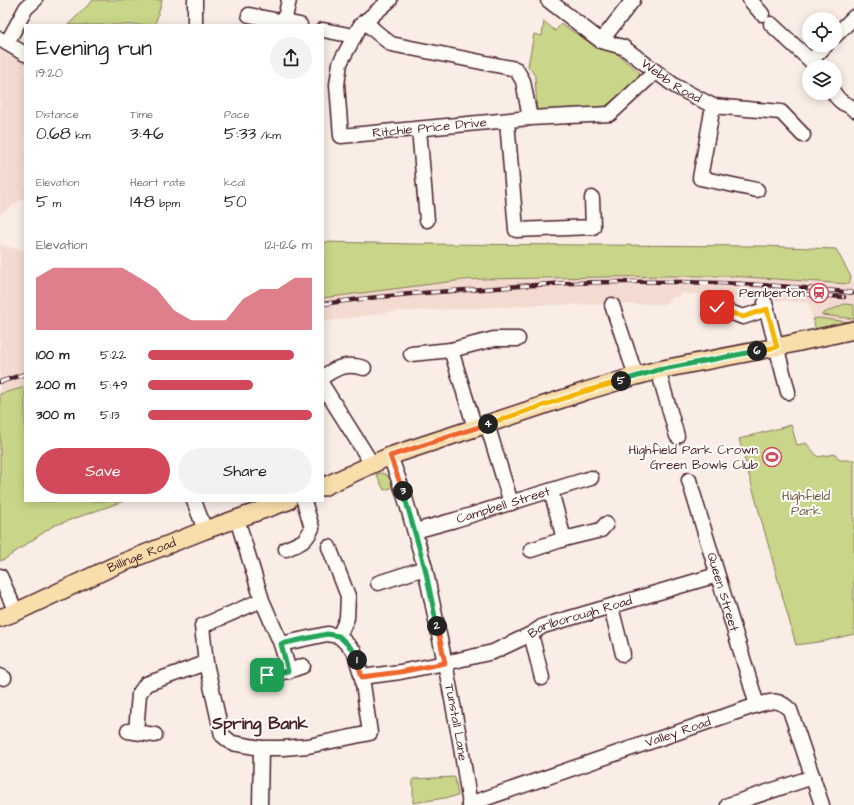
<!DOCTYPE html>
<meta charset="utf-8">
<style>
body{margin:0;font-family:"Architects Daughter",sans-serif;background:#f2f2f2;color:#202124;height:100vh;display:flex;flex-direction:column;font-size:15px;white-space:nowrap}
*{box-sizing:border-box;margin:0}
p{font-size:13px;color:#757577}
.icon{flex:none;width:22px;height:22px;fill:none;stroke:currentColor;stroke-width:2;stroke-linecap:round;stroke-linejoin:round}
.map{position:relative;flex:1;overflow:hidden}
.panel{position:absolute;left:24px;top:24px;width:300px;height:478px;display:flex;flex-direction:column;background:#fff;border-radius:0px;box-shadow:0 2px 10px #0003}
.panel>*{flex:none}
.fabs{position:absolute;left:802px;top:12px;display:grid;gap:8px}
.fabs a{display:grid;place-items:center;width:40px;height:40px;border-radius:50%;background:#fff;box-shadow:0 2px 10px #0003;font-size:20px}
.pin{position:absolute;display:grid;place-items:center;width:34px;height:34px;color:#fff;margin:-17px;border-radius:8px;box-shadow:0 2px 6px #0006}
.km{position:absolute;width:20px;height:20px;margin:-10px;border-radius:50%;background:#222;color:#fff;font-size:11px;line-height:20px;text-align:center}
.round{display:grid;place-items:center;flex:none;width:42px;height:42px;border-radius:21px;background:#f2f2f2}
.summary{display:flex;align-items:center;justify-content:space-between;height:68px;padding:0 12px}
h1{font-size:22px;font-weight:600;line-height:30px}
.stats{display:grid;grid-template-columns:repeat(3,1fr);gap:6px;height:68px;padding:4px 12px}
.stats div{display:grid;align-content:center}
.stats b{font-size:17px;font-weight:600}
.stats small{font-size:11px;font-weight:400}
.stats p{font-size:11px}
.chart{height:112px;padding:8px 12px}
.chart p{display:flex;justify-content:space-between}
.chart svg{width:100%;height:72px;margin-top:4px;fill:#d1495b;opacity:.7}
.action{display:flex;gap:8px;margin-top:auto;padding:8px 12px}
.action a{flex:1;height:46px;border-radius:24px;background:#d1495b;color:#fff;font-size:16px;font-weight:600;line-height:46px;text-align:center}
.action a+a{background:#f2f2f2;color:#202124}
ul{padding:0 12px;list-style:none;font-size:13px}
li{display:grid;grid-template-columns:64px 48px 1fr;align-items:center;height:30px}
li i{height:10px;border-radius:5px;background:#d1495b}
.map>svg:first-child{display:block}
</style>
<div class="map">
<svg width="854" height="805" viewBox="0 0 854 805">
<rect width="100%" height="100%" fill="#f9ede6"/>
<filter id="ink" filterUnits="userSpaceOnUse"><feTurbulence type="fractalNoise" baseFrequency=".025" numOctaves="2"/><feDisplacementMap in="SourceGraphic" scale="8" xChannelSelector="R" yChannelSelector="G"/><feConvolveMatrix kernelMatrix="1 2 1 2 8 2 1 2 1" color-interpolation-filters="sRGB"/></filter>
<g filter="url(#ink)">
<g fill="#f4dbd1">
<polygon points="0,49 25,64 25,197 1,214 0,214"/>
<polygon points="0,245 25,251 25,387 0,394"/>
<polygon points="671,276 782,277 854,281 854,323 816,331 808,303 680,293 680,297 673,297 664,304 542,305 390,312 323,322 323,289 420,281"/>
</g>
<g fill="#c9d689" stroke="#8a7a5a">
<polygon points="93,0 162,0 155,25 68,25"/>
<polygon points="544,21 555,31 561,24 594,45 606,45 640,73 630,87 602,109 537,113 535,76 528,66 534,34 542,36"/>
<polygon points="323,242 416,244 762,246 836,249 851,277 849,284 731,276 671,276 483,279 463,280 323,298"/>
<polygon points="844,304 854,305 854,319 822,315 822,314"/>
<polygon points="818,318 849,322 850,324 816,331 813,319"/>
<polygon points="25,387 25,501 124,501 53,526 5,559 0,561 0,394"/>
<polygon points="791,425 797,445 806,443 818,457 835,454 840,460 854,460 854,634 825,641 796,645 739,439"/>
<path d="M 381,473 C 388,474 390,478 392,484 L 391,488 L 384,490 L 376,474 Z"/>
<polygon points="455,777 458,796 413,803 413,779"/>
</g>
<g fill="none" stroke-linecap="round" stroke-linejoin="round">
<defs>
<g id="minor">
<path id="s1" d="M 390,0 L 360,26 L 340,63 L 337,85 L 341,136 L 530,118 L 610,114 L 655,72"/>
<path id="s2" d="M 548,0 L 601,41 L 623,47 L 675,86 L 713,106 L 781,112 L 803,135"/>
<polyline points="750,0 762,14"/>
<polyline points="249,15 300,25"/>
<polyline points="365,21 375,31 391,44 516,69 523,81 530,118"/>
<polyline points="284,22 289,0"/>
<polyline points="771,24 811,61 815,67"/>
<polyline points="195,25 195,0"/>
<polyline points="323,30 354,36"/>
<polyline points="835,36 854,17"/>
<polyline points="0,39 25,54"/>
<polyline points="601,41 633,0"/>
<polyline points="7,43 26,8 35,0"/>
<polyline points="811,61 826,45"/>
<path d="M 834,93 C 836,97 839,100 843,103 C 848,105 851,106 854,110"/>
<polyline points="713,106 700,178 757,190"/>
<polyline points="507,121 516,230 593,227 592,198"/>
<polyline points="419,129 427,220"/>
<polyline points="765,303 788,392"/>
<polyline points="612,305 636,376"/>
<polyline points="717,307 743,317 767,309"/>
<polyline points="451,350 494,339 518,339"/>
<polyline points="411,354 451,350 475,428"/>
<polyline points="658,370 677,436"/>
<path d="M 323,377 C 336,367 348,363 364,368"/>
<polyline points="323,386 372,464"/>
<polyline points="487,424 511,503"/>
<path id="s3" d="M 390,456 L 404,494 L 425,568 L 445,663 L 460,741 L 470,805"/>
<path id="s4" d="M 689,480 L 757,705"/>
<polyline points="551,491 564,539"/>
<polyline points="194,501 205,530"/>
<polyline points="237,519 262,600 281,644 327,634 339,636 354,651 362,677 370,733 308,746 283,748 261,748 232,743 222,735 206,663 202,626 262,600"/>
<path id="s5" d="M 415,531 L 455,520 L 591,478"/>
<polyline points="329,547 348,596 347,618 339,636"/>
<path d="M 286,549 C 300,543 305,543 312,528 L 304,501"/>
<polyline points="531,550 564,539 601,530 606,524"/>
<polyline points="0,576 16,612"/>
<polyline points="378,583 425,568"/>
<polyline points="611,607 623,654"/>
<polyline points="531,634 542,678"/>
<polyline points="281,644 289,671"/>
<polyline points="267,675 289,671 303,666"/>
<polyline points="0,676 4,678"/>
<path id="s6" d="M 362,677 L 400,672 L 445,663 L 493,652 L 531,634 L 543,626 L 717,575"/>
<polyline points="128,731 155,735"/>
<polyline points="136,732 139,694 146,684 206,663"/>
<path id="s7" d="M 469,804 L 757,705 C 772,701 778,698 790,710 L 822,805"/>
<polyline points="260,805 261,748"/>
<polyline points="728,805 813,777"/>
</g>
<g id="major">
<polyline points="323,487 390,456 405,451 475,428 586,391 636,376 658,370 777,347 854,330"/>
<path id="s8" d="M 0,618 L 16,612 L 114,566 L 205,530 L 288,501"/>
</g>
</defs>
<use href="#minor" stroke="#4a1f2b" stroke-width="17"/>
<use href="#major" stroke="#4a1f2b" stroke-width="20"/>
<use href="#minor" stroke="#fdfcf7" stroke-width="14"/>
<use href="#major" stroke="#f8deab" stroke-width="17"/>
<defs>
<g id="rail">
<polyline points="788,293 844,297"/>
<path d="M 323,304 C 376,296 429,292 483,289 C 529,285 575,282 621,282 C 699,281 777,284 854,293"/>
<polyline points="0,382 25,374"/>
</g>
</defs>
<use href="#rail" stroke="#4a1f2b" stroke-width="4.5"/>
<use href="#rail" stroke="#fdfcf7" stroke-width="3" stroke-dasharray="9" stroke-linecap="butt"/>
</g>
</g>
<g fill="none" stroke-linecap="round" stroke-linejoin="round" filter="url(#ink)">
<defs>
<polyline id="split-1" points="267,675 288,671 281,644 327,634 339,636 354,651 357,660"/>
<polyline id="split-2" points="357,660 362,677 400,672 445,663 437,626"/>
<polyline id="split-3" points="403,491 425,568 437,626"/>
<polyline id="split-4" points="403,491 390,456 488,424"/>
<polyline id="split-5" points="488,424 586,391 621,381"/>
<polyline id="split-6" points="621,381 658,370 757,351"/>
<polyline id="split-7" points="717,307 743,317 767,309 777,347 757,351"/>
</defs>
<use href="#split-1" stroke="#fff" stroke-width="8"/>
<use href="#split-2" stroke="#fff" stroke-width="8"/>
<use href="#split-3" stroke="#fff" stroke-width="8"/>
<use href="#split-4" stroke="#fff" stroke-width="8"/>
<use href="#split-5" stroke="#fff" stroke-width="8"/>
<use href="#split-6" stroke="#fff" stroke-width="8"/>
<use href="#split-7" stroke="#fff" stroke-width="8"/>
<use href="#split-1" stroke="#22a559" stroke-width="5"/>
<use href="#split-2" stroke="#f0652b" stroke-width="5"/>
<use href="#split-3" stroke="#22a559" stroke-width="5"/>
<use href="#split-4" stroke="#f0652b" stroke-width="5"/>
<use href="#split-5" stroke="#f5b400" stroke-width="5"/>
<use href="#split-6" stroke="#22a559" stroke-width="5"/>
<use href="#split-7" stroke="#f5b400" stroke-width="5"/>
</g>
<defs>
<symbol id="station-ring" viewBox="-11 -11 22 22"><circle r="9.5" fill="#fdfcf7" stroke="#d1495b" stroke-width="1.5"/><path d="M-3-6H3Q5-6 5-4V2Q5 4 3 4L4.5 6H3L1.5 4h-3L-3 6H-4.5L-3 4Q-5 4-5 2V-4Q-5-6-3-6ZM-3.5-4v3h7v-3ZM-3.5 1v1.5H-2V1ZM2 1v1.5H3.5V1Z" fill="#d1495b"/></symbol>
<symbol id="stadium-ring" viewBox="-11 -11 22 22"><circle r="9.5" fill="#fdfcf7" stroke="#d1495b" stroke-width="1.5"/><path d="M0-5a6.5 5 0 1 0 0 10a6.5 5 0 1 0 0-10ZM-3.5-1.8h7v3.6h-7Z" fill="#d1495b"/></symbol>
</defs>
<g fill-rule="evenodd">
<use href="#station-ring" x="808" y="282" width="22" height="22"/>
<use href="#stadium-ring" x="761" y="446" width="22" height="22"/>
</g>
<g text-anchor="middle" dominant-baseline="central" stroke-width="4" stroke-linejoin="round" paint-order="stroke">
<g font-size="13" fill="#4a1f2b" stroke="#fdfcf7">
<text stroke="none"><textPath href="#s2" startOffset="149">Webb Road</textPath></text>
<text stroke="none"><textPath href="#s1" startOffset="244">Ritchie Price Drive</textPath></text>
<text stroke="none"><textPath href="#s5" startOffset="92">Campbell Street</textPath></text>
<text stroke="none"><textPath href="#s8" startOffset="155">Billinge Road</textPath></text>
<text stroke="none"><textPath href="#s4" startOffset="117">Queen Street</textPath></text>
<text stroke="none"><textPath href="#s6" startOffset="228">Barlborough Road</textPath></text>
<text stroke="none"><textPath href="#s3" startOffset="275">Tunstall Lane</textPath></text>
<text stroke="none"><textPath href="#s7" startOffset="221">Valley Road</textPath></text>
</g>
<g font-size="13" fill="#4a1f2b" stroke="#fdfcf7" text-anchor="end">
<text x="805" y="293">Pemberton</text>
<text x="758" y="450">Highfield Park Crown<tspan x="758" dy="15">Green Bowls Club</tspan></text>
</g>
<g font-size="13" fill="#705647" stroke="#fdfcf7">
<text x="806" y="496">Highfield<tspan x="806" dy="15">Park</tspan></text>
</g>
<g font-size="17" font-weight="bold" fill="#4a1f2b" stroke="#fdfcf7">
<text x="260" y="724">Spring Bank</text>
</g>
</g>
</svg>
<div class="fabs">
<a><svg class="icon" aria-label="locate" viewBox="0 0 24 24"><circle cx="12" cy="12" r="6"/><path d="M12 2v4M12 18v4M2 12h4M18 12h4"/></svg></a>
<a><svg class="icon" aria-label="layers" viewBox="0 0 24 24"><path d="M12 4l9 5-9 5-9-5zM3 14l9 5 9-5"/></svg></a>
</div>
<div class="pin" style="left:267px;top:675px;background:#1e9e55"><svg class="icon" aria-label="arrive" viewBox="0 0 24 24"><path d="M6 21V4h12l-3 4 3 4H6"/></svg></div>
<div class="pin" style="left:717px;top:307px;background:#d93025"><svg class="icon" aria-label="check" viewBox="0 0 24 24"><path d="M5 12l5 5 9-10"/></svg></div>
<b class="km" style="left:357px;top:660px">1</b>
<b class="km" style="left:437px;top:626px">2</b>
<b class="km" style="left:403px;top:491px">3</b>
<b class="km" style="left:488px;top:424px">4</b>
<b class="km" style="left:621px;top:381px">5</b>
<b class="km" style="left:757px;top:351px">6</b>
<section class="panel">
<div class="summary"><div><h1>Evening run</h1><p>19:20</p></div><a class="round"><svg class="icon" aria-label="share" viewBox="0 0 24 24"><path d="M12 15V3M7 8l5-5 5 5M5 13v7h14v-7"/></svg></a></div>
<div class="stats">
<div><p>Distance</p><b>0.68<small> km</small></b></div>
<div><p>Time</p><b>3:46</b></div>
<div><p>Pace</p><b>5:33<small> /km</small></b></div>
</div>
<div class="stats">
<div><p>Elevation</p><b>5<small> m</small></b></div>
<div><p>Heart rate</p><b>148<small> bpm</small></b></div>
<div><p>kcal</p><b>50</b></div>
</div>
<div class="chart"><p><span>Elevation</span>121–126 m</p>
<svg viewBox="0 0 160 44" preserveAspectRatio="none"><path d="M0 44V12L10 6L20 6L30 6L40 6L50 6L60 12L70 19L80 32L90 38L100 38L110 38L120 25L130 19L140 19L150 12L160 12V44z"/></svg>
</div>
<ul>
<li><b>100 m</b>5:22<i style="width:89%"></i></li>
<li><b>200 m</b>5:49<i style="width:64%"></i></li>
<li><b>300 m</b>5:13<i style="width:100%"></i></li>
</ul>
<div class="action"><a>Save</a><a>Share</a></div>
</section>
</div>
